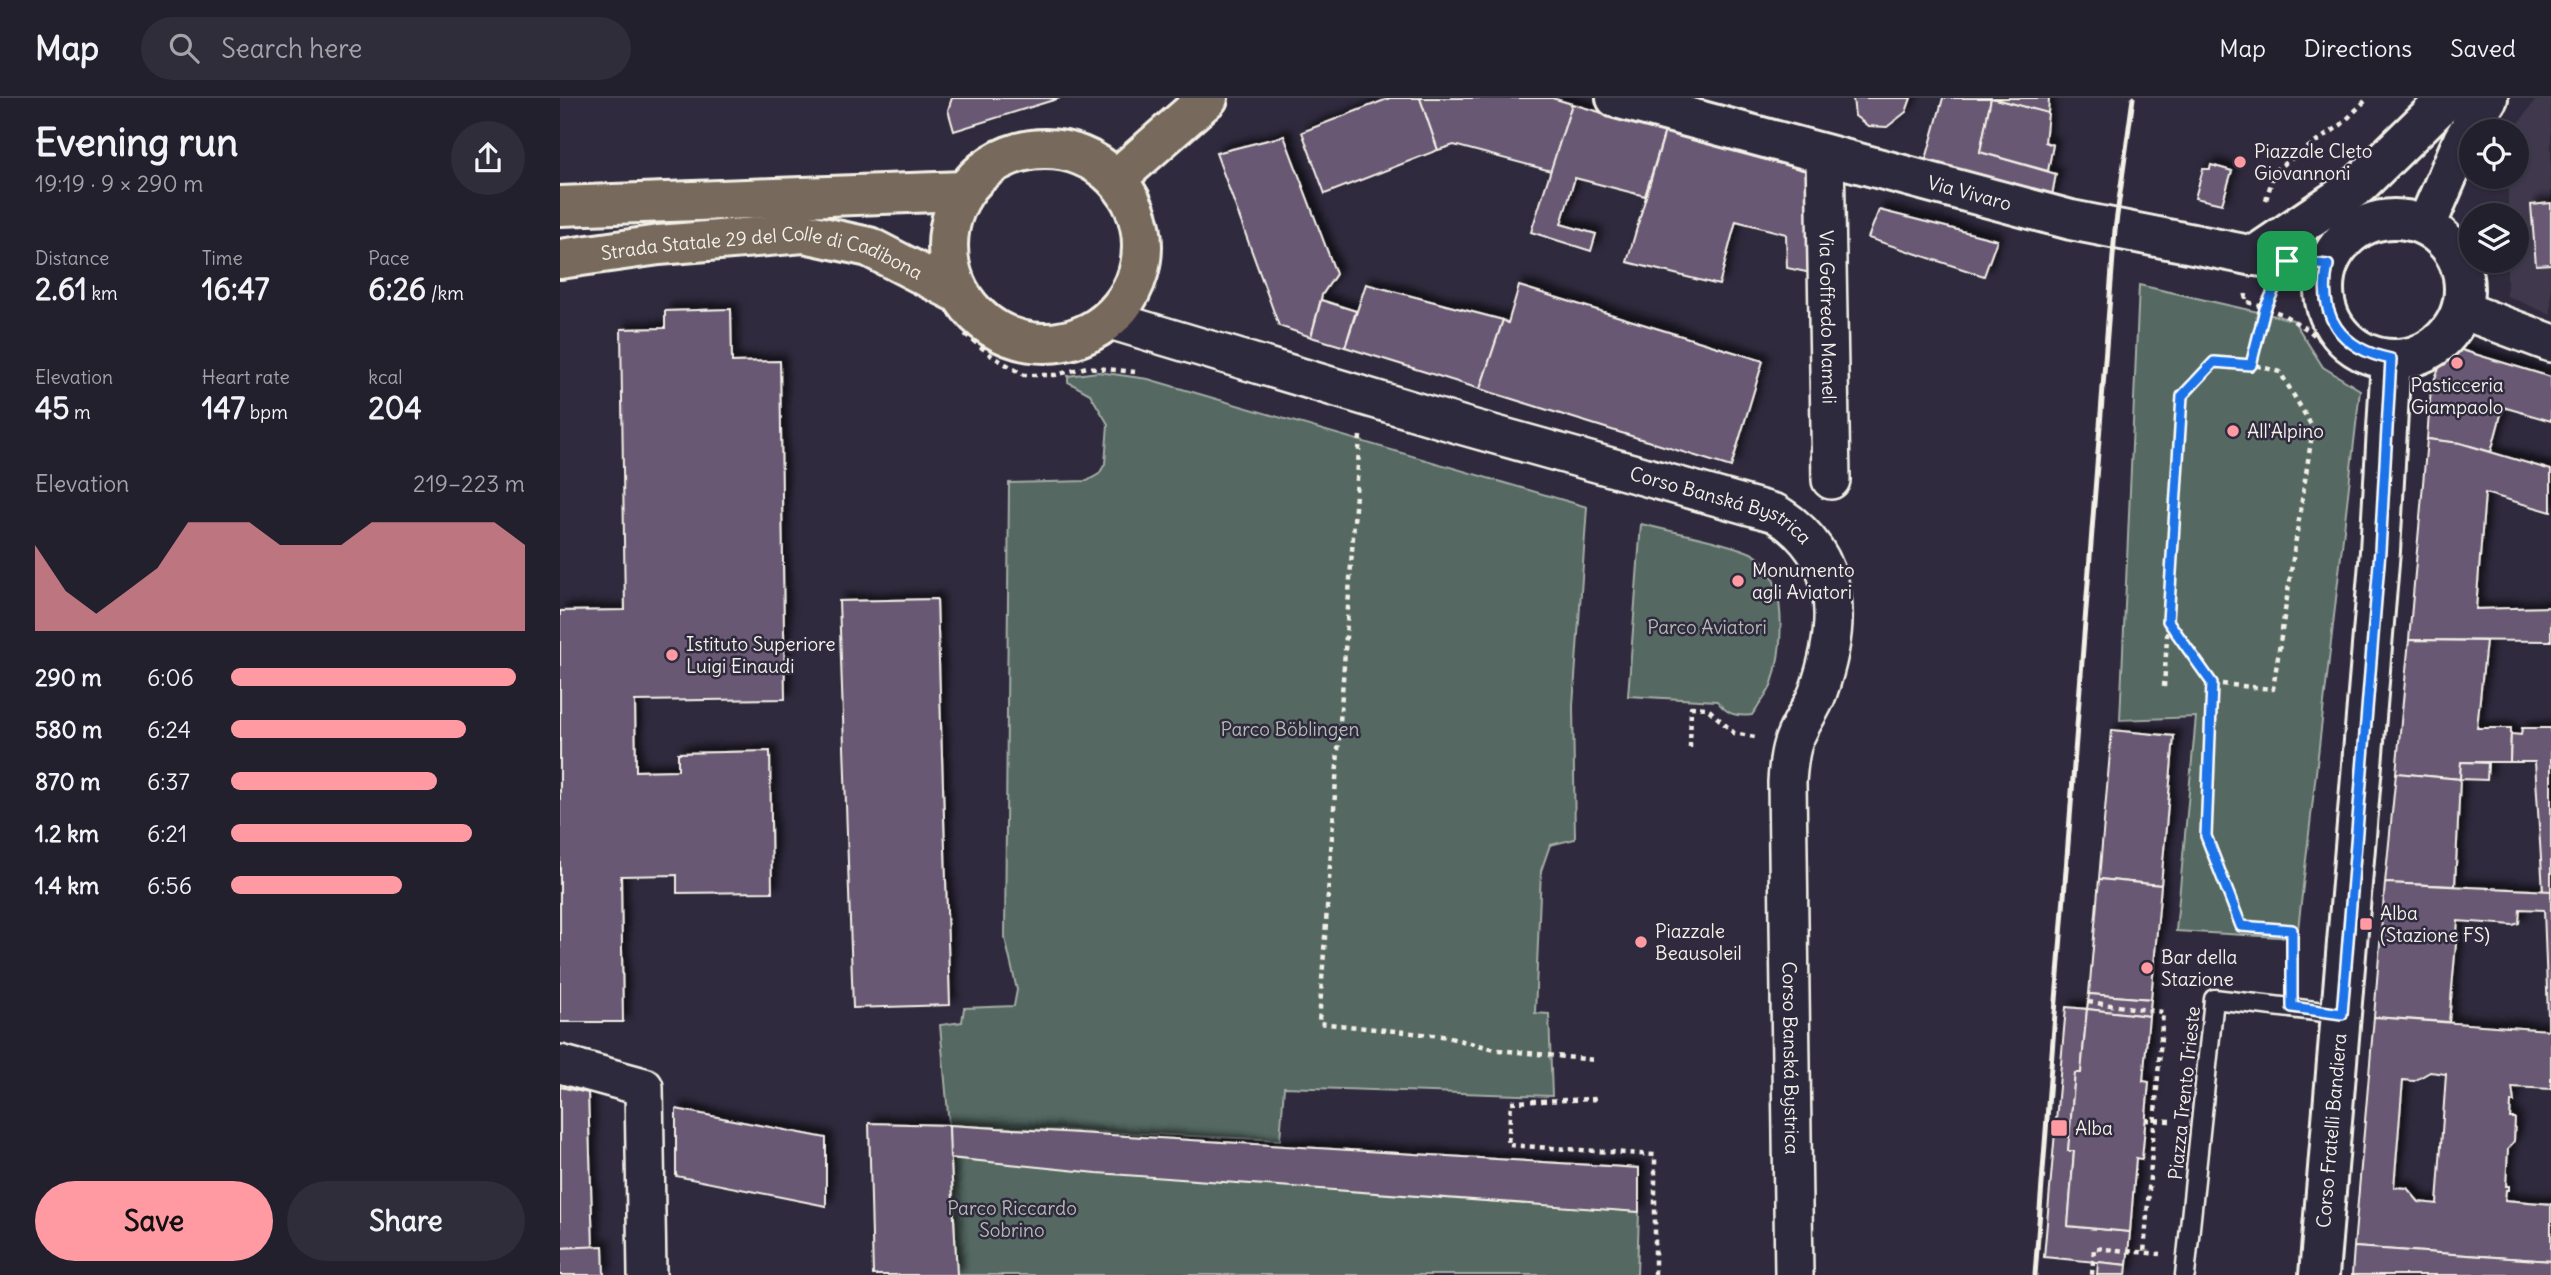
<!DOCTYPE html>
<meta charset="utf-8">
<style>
body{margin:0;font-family:Delius,sans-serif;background:#2f2d3a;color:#f1f3f6;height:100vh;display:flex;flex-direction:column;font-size:26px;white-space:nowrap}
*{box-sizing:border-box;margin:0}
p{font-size:23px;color:#a3a3aa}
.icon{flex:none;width:38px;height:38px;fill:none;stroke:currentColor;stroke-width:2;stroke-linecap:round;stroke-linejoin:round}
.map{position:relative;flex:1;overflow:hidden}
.panel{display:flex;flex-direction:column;background:#23202e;width:560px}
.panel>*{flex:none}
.tools{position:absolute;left:1899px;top:21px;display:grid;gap:14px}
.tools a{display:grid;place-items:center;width:70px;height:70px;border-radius:50%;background:#23202e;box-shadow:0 2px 5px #0004,0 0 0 2px #403e4a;font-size:35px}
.pin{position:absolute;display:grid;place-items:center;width:60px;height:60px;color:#fff;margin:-30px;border-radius:14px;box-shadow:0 4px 10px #0006}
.round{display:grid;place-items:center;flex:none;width:74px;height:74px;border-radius:37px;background:#2f2d3a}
.overview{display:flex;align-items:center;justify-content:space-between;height:119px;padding:0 35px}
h1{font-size:38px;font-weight:700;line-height:52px}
.stats{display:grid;grid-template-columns:repeat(3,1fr);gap:10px;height:119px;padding:7px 35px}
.stats div{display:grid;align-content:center}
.stats b{font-size:30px;font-weight:700}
.stats small{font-size:19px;font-weight:400}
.stats p{font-size:19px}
.chart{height:196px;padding:14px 35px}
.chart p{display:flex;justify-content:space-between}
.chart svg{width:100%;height:126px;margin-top:7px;fill:#ff9aa2;opacity:.7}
.action{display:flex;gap:14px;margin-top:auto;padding:14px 35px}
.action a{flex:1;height:80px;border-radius:42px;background:#ff9aa2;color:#111;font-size:28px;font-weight:700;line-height:80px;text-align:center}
.action a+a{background:#2f2d3a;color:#f1f3f6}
ul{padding:0 35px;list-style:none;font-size:23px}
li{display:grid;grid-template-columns:112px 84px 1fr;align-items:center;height:52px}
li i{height:18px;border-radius:9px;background:#ff9aa2}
header{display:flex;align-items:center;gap:42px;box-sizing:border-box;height:98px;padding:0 35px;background:#23202e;border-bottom:2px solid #403e4a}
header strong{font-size:33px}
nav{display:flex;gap:38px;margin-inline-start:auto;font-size:24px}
.search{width:490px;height:63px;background:#2f2d3a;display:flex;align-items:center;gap:18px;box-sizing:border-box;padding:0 24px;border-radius:38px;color:#a3a3aa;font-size:26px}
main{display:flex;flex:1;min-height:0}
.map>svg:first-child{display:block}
</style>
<header>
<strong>Map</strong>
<div class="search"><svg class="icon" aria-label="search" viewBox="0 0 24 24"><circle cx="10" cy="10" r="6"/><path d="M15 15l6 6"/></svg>Search here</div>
<nav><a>Map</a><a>Directions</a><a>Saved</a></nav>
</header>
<main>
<section class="panel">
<div class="overview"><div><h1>Evening run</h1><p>19:19 · 9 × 290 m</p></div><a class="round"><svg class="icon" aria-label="share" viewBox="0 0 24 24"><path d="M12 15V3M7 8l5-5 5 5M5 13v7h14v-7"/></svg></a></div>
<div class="stats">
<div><p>Distance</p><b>2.61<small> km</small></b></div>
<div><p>Time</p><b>16:47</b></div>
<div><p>Pace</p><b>6:26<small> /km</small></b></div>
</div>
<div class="stats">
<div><p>Elevation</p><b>45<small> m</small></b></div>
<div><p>Heart rate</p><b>147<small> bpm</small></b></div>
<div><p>kcal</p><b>204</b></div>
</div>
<div class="chart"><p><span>Elevation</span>219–223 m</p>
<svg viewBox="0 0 160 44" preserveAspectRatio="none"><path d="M0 44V14L10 30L20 38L30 30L40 22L50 6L60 6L70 6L80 14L90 14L100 14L110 6L120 6L130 6L140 6L150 6L160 14V44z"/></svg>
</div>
<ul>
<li><b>290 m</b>6:06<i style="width:97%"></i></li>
<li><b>580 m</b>6:24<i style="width:80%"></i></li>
<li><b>870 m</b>6:37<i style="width:70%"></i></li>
<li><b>1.2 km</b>6:21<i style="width:82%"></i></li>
<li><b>1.4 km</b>6:56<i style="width:58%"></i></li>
</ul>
<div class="action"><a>Save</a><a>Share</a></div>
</section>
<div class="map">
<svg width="1991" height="1177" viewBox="0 0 1991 1177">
<defs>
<filter id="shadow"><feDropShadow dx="6" dy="-6" stdDeviation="3.5" flood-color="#0009"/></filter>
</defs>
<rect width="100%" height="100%" fill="#2f2a3d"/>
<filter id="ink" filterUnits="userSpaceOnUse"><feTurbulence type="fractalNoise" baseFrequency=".0143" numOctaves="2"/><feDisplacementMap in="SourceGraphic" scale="14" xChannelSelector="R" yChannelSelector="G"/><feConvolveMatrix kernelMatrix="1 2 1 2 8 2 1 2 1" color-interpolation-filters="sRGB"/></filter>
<g filter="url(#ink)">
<polygon fill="#40384d" points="1977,0 1991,0 1991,217 1947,198 1947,163 1956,163 1956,117 1948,117 1948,79 1956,79 1956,33 1953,33"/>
<g fill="#546862" stroke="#a4aca5" stroke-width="2">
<polygon points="1579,187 1733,222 1763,269 1800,292 1737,840 1616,833 1636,619 1560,622"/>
<polygon points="538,274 588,281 1027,409 1013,608 1015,741 990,747 981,773 975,915 989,916 992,998 724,989 720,1042 389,1027 380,927 402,924 404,910 454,908 457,892 445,840 449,385 527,383 539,376 545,366 548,326 530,296 508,284 508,278"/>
<path d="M 1081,426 C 1112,434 1164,443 1191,455 C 1230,473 1224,557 1210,590 C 1206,599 1197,609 1192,617 C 1175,619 1167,616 1157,603 L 1068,598 Z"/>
<polygon points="390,1060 1079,1114 1077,1177 396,1177"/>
</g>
<g fill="#685873" stroke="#f4f1e8" stroke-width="2" fill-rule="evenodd" filter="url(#shadow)">
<polygon points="392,0 500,0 394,33 388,12"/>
<polygon points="830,0 860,0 878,52 765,96 742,34"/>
<polygon points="860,0 992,0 1012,6 991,73 894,47 878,52"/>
<polygon points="1293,0 1351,0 1346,14 1327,29 1308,28 1295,18"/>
<polygon points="1383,0 1431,0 1420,54 1496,76 1491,103 1365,65"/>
<polygon points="1431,0 1488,15 1485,44 1493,47 1488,73 1420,54"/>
<polygon points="1433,0 1489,0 1488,15"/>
<polygon points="1012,6 1105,33 1085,98 1015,80 1001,126 1036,136 1031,153 971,134"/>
<polygon points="1105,33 1250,74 1251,175 1227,170 1226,136 1176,123 1159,187 1067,164"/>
<polygon points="724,38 776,176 762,197 751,239 719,228 656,55"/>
<polygon points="1651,67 1672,73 1662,106 1635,100 1643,71 1650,71"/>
<polygon points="1991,105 1991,166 1976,167 1971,107"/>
<polygon points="1319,112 1437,142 1424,178 1308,140"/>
<polygon points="806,186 943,222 920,291 785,249"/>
<polygon points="959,188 1203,263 1171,369 920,291 943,222 948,225"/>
<polygon points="761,202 796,213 785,249 751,239"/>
<polygon points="171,211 172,264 220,263 225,601 75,603 76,673 118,672 118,655 210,653 212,794 117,795 117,777 61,778 63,924 0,924 0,513 65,512 61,231 105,230 105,213"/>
<polygon points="1888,248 1991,279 1991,323 1943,309 1931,354 1900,345 1867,341 1871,290"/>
<polygon points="1867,341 1900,345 1991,372 1991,414 1925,395 1916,511 1991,509 1991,543 1849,542"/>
<polygon points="377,501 390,907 293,910 279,503"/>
<polygon points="1849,542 1926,543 1917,630 1951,630 1950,664 1901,664 1900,681 1836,675"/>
<polygon points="1962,630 1991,630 1991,793 1983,793 1975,664 1950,664 1951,636 1961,637"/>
<polygon points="1552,632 1614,638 1601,787 1539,781"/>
<polygon points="1901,664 1928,665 1927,682 1900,681"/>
<polygon points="1836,675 1900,681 1895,788 1825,785"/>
<polygon points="1539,781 1601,787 1591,901 1529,896"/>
<polygon points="1825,785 1991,793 1991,918 1988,918 1984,812 1960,811 1959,825 1953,827 1898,823 1889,924 1814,919"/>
<polygon points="1529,896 1591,901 1589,918 1527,911"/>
<polygon points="1506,909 1527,911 1521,975 1515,975 1508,1053 1514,1053 1508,1128 1570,1134 1567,1167 1484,1159"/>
<polygon points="1527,911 1589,918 1583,983 1589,984 1582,1061 1576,1060 1570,1134 1508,1128 1514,1053 1508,1053 1515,975 1521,975"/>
<path d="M 1988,918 L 1991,918 L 1991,991 L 1952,989 L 1954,1004 L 1951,1004 L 1950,1020 L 1955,1020 L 1954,1043 L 1948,1051 L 1946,1088 L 1949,1088 L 1949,1092 L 1946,1092 L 1945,1102 L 1991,1106 L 1991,1163 L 1794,1149 L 1814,919 L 1988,932 ZM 1870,974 L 1886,976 L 1877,1106 L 1859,1104 L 1847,1090 L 1834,1089 L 1843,982 L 1854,983 Z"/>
<polygon points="0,989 28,995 33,1149 0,1150"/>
<polygon points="116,1011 266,1040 266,1108 116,1078"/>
<polygon points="309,1025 389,1027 397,1177 313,1177"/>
<polygon points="389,1027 1079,1070 1079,1114 537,1075 390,1060"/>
<polygon points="43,1148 44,1177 0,1177 0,1150"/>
<polygon points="1794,1149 1991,1163 1991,1177 1792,1177"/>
<polygon points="1538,1164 1567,1167 1566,1177 1537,1177"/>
</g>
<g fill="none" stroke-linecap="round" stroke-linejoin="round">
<defs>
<polyline id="lane" points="1625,1177 1654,901 1781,916"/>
<g id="street">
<path id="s1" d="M 1265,56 L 1271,382"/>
<polyline points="1902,212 1991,245"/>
<path id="s2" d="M 550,222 L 904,328 L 1215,415 C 1284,457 1282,526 1258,594 C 1252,611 1240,625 1234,642 C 1229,655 1228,670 1227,684 L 1234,1177"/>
<polyline points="0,966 84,989 87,1177"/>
</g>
<g id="secondary">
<path id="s3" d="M 1056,0 L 1511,122 L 1694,158 L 1768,167"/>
<circle cx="1834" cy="191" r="70"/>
<polyline points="1866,128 1903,42 1928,0"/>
<polyline points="1694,158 1800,86 1888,0"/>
<path id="s4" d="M 1759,1177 L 1820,453 L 1831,261"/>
</g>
<g id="primary">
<circle cx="485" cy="148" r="97"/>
<polyline points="556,81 648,0"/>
<polyline points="0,108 404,93"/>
<path id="s5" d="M 0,161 L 99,147 L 244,135 L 309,149 L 400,196"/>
</g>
</defs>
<use href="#lane" stroke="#f4f1e8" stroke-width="23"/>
<use href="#street" stroke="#f4f1e8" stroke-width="42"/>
<use href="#secondary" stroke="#f4f1e8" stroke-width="44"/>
<use href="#primary" stroke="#f4f1e8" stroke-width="44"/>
<g stroke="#f4f1e8" stroke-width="4.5" stroke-dasharray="5 5" stroke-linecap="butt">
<polyline points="1706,102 1715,72 1781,27 1808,0"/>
<polyline points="1686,196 1685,203 1722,216 1747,231 1790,266"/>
<polyline points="405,236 432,258 464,277 495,277 527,269 575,274"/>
<polyline points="1691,266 1710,200"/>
<polyline points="800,338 759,925 882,938 939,952 1035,962"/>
<polyline points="1652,585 1713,591 1753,330 1720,274 1691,266 1654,264 1622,298 1608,523 1652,585 1646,738 1681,828 1732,832 1732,880"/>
<polyline points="1604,589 1608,523"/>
<polyline points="1130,650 1131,609 1147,610 1174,635 1195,639"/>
<polyline points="1528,904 1603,914 1584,1155"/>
<polyline points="1036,1001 951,1004 948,1047 1095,1057 1095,1177"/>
<polyline points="1585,1022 1612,1023"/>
<polyline points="1532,1177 1534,1150 1600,1156"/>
</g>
<use href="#lane" stroke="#2f2a3d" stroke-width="18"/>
<use href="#street" stroke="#2f2a3d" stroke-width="37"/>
<use href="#secondary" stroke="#2f2a3d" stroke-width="38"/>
<use href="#primary" stroke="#77695c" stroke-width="38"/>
<polyline stroke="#f4f1e8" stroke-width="5" points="1475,1177 1555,132 1573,0"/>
</g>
</g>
<g fill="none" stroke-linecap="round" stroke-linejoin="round" filter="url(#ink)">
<defs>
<path id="route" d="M 1727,163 L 1768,167 C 1757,218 1781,251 1831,261 L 1820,453 L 1782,916 L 1732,909 L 1732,832 L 1681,828 L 1646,738 L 1652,585 L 1608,523 L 1622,298 L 1654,264 L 1691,267 L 1705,211 Z"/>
</defs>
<use href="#route" stroke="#fff" stroke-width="14"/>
<use href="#route" stroke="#1a73e8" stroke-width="9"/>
</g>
<g fill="#ff9aa2" stroke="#2f2a3d" stroke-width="2.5">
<circle cx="1680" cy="64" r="7"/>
<circle cx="1897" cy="265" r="7"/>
<circle cx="1673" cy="333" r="7"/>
<circle cx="1178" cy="483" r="7"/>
<circle cx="112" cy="557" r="7"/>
<rect x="1799" y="819" width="14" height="14" rx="3.5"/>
<circle cx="1081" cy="844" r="7"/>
<circle cx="1587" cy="870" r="7"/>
<rect x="1490" y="1021" width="18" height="18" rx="3.5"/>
</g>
<g text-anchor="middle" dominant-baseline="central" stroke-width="5" stroke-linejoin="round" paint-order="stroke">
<g font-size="19" fill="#f4f1e8" stroke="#2f2a3d" text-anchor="start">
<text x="1694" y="53">Piazzale Cleto<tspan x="1694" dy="22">Giovannoni</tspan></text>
<text x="1897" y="287" text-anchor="middle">Pasticceria<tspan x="1897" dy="22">Giampaolo</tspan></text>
<text x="1687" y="333">All'Alpino</text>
<text x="1192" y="472">Monumento<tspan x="1192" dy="22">agli Aviatori</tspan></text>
<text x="126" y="546">Istituto Superiore<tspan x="126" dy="22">Luigi Einaudi</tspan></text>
<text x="1820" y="815">Alba<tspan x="1820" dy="22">(Stazione FS)</tspan></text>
<text x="1095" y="833">Piazzale<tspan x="1095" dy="22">Beausoleil</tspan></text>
<text x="1601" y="859">Bar della<tspan x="1601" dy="22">Stazione</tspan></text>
<text x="1515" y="1030">Alba</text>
</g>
<g font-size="19" fill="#f4f1e8" stroke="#2f2a3d">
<text stroke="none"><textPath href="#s3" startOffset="366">Via Vivaro</textPath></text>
<text stroke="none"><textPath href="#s5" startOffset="206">Strada Statale 29 del Colle di Cadibona</textPath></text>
<text stroke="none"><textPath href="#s1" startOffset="163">Via Goffredo Mameli</textPath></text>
<text stroke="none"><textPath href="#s2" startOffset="639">Corso Banská Bystrica</textPath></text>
<text stroke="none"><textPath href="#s2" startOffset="1267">Corso Banská Bystrica</textPath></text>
<text transform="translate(1624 995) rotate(-84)">Piazza Trento Trieste</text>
<text stroke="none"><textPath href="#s4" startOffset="145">Corso Fratelli Bandiera</textPath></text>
</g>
<g font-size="19" fill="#b4bab2" stroke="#2f2a3d">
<text x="1147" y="529">Parco Aviatori</text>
<text x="730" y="631">Parco Böblingen</text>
<text x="452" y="1110">Parco Riccardo<tspan x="452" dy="22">Sobrino</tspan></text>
</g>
</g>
</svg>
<div class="tools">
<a><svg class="icon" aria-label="locate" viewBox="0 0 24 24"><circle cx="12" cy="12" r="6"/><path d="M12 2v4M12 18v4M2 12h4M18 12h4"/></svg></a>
<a><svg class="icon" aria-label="layers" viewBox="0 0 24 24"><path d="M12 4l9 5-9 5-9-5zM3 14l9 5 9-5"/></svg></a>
</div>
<div class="pin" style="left:1727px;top:163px;background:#1e9e55"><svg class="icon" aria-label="arrive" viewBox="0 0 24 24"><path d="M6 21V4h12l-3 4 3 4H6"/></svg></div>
</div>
</main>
